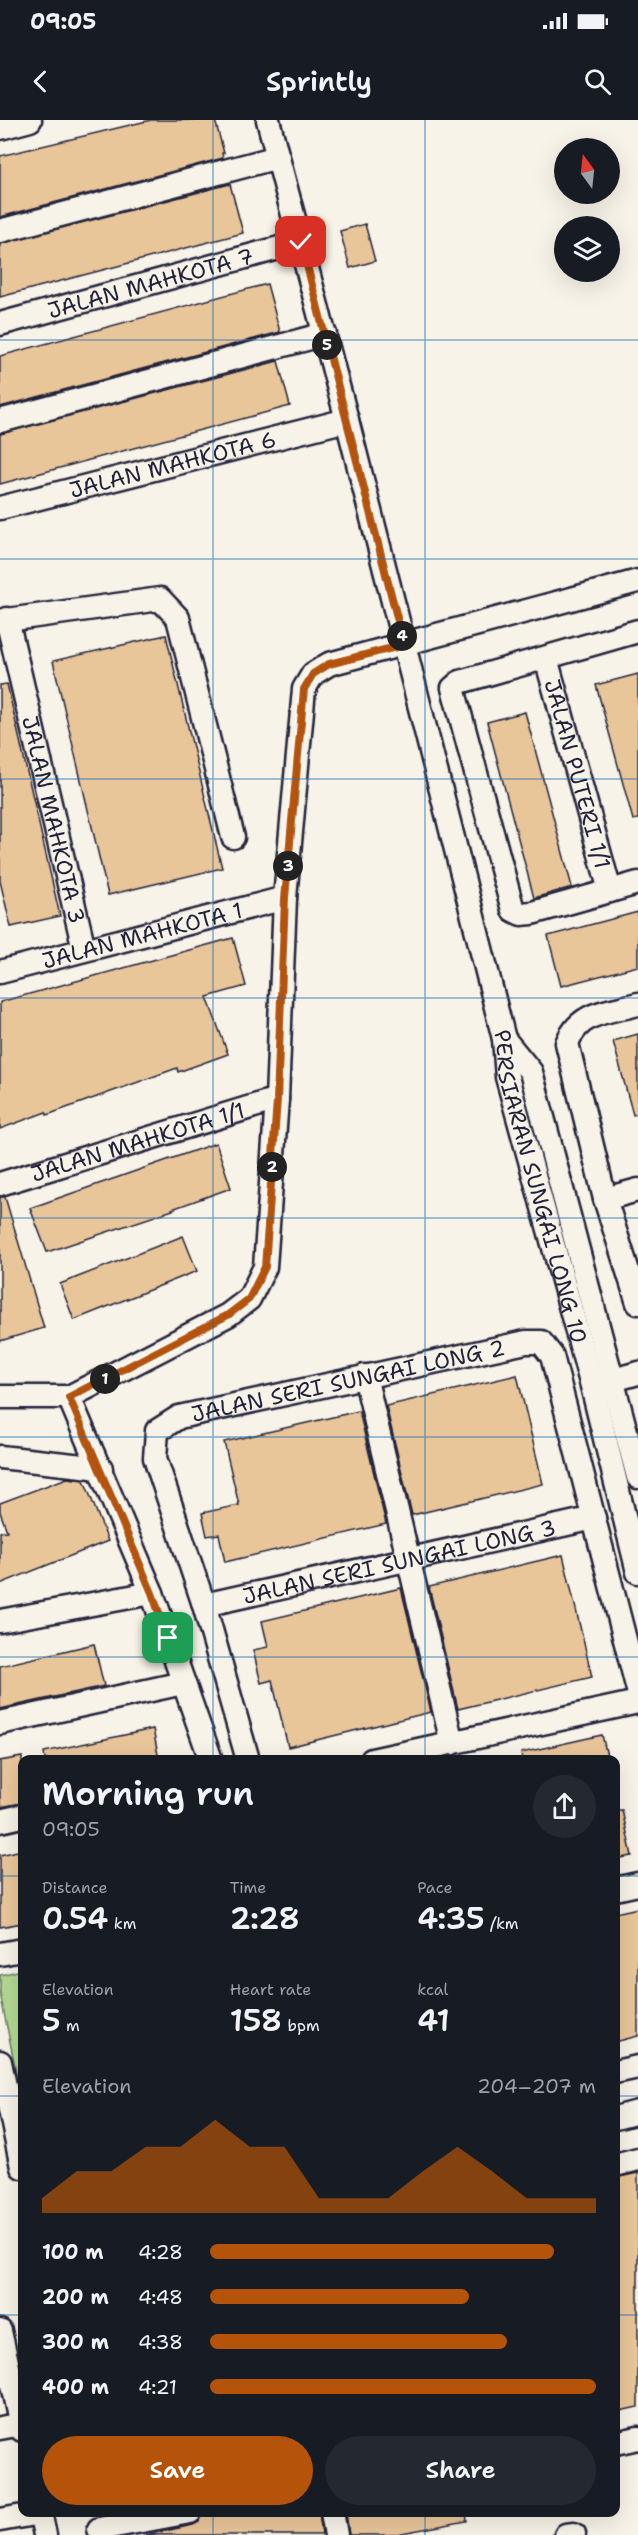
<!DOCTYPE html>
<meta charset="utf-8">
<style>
body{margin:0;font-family:"Shantell Sans",sans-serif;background:#242831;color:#f1f3f6;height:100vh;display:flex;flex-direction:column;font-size:22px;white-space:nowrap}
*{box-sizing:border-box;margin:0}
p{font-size:20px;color:#9ea1a6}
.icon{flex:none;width:33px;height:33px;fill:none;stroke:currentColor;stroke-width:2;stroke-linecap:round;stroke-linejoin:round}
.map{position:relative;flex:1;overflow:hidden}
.drawer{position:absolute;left:18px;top:1635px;width:602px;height:762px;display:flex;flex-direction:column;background:#171b24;border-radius:12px;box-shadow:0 6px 24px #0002}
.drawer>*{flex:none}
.needle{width:39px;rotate:345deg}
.buttons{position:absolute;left:554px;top:18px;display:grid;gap:12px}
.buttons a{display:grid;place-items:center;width:66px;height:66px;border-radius:50%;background:#171b24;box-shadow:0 6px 24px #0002;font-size:30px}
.pin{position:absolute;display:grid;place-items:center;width:51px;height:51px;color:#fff;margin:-26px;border-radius:12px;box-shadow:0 3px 9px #0006}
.km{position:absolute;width:30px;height:30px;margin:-15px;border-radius:50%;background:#222;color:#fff;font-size:16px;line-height:30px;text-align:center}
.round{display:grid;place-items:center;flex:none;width:63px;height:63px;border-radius:32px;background:#242831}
.overview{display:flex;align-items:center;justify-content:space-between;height:102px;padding:0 24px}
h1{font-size:33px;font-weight:600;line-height:45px}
.stats{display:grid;grid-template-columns:repeat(3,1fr);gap:9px;height:102px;padding:6px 24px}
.stats div{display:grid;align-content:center}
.stats b{font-size:30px;font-weight:600}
.stats small{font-size:16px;font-weight:400}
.stats p{font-size:16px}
.chart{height:168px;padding:12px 24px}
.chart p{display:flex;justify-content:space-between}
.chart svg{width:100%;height:108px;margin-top:6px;fill:#b45309;opacity:.7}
.cta{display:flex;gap:12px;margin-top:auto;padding:12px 24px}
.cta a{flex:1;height:69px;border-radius:36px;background:#b45309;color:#fff;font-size:24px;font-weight:600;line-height:69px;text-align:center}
.cta a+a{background:#242831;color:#f1f3f6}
ul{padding:0 24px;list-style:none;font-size:20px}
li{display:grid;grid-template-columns:96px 72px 1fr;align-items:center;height:45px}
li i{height:15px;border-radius:8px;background:#b45309}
.status{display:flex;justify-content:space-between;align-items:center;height:42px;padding:0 30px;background:#171b24;direction:ltr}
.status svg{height:16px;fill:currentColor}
header{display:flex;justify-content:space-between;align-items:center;height:78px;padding:0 24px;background:#171b24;font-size:27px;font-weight:600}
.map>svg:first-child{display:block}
</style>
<div class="status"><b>09:05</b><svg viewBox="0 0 49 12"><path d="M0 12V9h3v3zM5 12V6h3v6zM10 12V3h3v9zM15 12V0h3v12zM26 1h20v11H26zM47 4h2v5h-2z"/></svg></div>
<header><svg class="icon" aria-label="back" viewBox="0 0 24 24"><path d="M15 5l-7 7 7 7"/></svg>Sprintly<svg class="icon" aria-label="search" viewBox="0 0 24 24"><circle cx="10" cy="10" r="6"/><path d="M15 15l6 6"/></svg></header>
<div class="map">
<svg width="638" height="2415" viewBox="0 0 638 2415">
<rect width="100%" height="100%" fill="#f7f3e8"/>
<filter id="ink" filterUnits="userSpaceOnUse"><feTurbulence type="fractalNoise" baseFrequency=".0167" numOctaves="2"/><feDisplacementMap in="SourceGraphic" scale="12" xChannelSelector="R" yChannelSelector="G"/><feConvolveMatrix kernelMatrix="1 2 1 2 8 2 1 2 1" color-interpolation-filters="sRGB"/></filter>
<g filter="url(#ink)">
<polygon fill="#b4d893" stroke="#6b7d67" stroke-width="1.5" points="22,1850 22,1980 0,1873 0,1855"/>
<g fill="#e9c69a" stroke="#22223b" stroke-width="1.5">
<polygon points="151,0 215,0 224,33 222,33 223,38 0,97 0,36"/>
<polygon points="230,64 243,113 0,177 0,124"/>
<polygon points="365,104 375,141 350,148 340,111"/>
<polygon points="267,164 280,212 0,287 0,236"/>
<polygon points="278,241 290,286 0,364 0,314"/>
<polygon points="166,515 222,748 108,775 53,541"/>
<polygon points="638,554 638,699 633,700 596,565"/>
<polygon points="7,564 60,796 11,807 0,761 0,565"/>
<polygon points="525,592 572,767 534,778 487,602"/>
<polygon points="638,792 638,846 561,866 548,816"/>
<polygon points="233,818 246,866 207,877 228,934 178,952 177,948 47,995 46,992 0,1009 0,882"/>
<polygon points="638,914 638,994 633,995 613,921"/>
<polygon points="216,1023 231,1068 172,1089 173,1090 47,1132 30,1088"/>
<polygon points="0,1077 5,1077 44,1208 0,1221"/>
<polygon points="183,1116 197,1151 74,1200 60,1164"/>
<polygon points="517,1255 543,1364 412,1395 386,1286"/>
<polygon points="359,1291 386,1404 225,1442 219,1414 207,1416 202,1393 239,1385 224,1322"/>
<polygon points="67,1358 84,1360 108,1421 0,1464 0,1412 7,1411 0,1392 0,1383"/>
<polygon points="563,1435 592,1557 458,1589 429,1467"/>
<polygon points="401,1468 431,1592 288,1627 272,1560 261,1563 253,1530 268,1527 262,1501"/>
<polygon points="94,1524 104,1566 0,1589 0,1546"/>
<polygon points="153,1609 159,1640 45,1640 44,1632"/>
<polygon points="602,1615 608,1640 522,1640 521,1633"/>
<polygon points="22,1637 22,1683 0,1687 0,1641"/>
<polygon points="615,1690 622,1690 632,1736 615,1739"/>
<polygon points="22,1730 22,1803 0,1807 0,1735"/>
<polygon points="638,1788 638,1916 615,1922 615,1793"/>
<polygon points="638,2053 638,2287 615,2292 615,2058"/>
<polygon points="203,2392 319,2392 322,2415 146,2415 193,2405 199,2402"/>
<polygon points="346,2392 466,2392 467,2401 391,2415 349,2415"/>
</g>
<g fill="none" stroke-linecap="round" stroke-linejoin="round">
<defs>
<g id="minor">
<path id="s1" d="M 268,0 L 347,300 L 504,919 L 507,957 L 592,1266 L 638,1452"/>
<polyline points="0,8 30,0"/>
<polyline points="0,111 278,37"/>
<path id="s2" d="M 0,204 L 301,122"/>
<polyline points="0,301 325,214"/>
<path id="s3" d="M 0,388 L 347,300"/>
<path id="s4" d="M 7,499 L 84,829"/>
<polyline points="0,501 160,479 178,498 233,717"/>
<polyline points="638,511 460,562 453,568 513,790 521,794 532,793 638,763"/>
<path id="s5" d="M 546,538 L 610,771"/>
<path id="s6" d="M 0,852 L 285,778"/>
<path d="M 638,884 C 608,892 580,891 567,923 L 605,1079 L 638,1183"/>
<polyline points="504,919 531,952 638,1357"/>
<path id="s7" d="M 0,1064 L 277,979"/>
<polyline points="605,1079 638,1070"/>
<polyline points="365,1256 452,1623"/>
<polyline points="599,1264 638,1253"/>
<polyline points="0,1277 69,1277 228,1195 249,1179 265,1147 277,979 285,778 304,569 313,554 329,544 638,461"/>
<polyline points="69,1277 152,1473 211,1640"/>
<polyline points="0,1337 101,1348"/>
<path id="s8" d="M 204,1485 L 594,1398"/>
<polyline points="0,1501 152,1473"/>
<polyline points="0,1603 183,1563"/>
<path id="s9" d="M 248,1640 L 204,1485 L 155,1338 L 157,1311 L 179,1297 L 526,1222 L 541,1222 L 552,1236 L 638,1570"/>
<polyline points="372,1640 638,1582"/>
<polyline points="0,1701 22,1696"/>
<polyline points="615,1769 638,1764"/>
<polyline points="0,1834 22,1830"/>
<polyline points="0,1942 22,2047"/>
<polyline points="615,1952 638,1947"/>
<polyline points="615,1998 638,1992"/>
<polyline points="615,2045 638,2039"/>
<polyline points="0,2211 22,2310"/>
<polyline points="0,2308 22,2304"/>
<polyline points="615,2323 638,2318"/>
<polyline points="40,2392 45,2415"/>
<polyline points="332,2392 336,2415"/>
<polyline points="0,2400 40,2393"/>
<polyline points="99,2409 190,2392"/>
<polyline points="566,2415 574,2414"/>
</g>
</defs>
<use href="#minor" stroke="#22223b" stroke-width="27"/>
<use href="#minor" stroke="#f7f3e8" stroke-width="22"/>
</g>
</g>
<g fill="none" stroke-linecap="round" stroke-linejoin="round" filter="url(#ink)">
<defs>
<polyline id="route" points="168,1518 152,1473 69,1277 228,1195 249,1179 265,1147 277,980 285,778 304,569 313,554 329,544 404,525 301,122"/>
</defs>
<use href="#route" stroke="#fff" stroke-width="12"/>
<use href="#route" stroke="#b45309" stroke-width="8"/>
</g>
<path fill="none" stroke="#1f6fb2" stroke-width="1.5" stroke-opacity="0.55" d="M 213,0 L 213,1640M 425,0 L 425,1640M 0,220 L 638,220M 0,439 L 638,439M 0,659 L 638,659M 0,878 L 638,878M 0,1098 L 638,1098M 0,1317 L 638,1317M 0,1537 L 638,1537M 0,1756 L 22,1756M 615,1756 L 638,1756M 0,1976 L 22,1976M 615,1976 L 638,1976M 0,2195 L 22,2195M 615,2195 L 638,2195M 213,2392 L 213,2415M 425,2392 L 425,2415"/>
<g text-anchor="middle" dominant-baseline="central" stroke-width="4.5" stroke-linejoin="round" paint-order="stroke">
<g font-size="22" fill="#22223b" stroke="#f7f3e8">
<text stroke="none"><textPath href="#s2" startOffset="156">JALAN MAHKOTA 7</textPath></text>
<text stroke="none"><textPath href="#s3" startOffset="178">JALAN MAHKOTA 6</textPath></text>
<text stroke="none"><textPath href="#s5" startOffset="120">JALAN PUTERI 1/1</textPath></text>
<text stroke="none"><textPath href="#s4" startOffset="206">JALAN MAHKOTA 3</textPath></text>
<text stroke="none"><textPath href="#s6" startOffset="147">JALAN MAHKOTA 1</textPath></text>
<text stroke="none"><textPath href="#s7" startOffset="144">JALAN MAHKOTA 1/1</textPath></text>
<text stroke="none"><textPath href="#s1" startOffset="1101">PERSIARAN SUNGAI LONG 10</textPath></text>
<text stroke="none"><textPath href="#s9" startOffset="542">JALAN SERI SUNGAI LONG 2</textPath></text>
<text stroke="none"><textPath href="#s8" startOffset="200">JALAN SERI SUNGAI LONG 3</textPath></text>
</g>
</g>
</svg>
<div class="buttons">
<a><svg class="needle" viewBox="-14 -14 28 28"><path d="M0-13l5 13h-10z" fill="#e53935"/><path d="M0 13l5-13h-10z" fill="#9ea1a6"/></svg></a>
<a><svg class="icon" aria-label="layers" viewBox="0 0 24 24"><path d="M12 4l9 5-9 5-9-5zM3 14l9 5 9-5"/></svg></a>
</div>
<div class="pin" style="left:168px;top:1518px;background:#1e9e55"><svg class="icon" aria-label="arrive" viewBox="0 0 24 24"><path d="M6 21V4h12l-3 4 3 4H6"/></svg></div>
<div class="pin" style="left:301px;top:122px;background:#d93025"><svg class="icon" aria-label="check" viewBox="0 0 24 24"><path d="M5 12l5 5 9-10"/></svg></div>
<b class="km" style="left:105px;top:1259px">1</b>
<b class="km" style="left:272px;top:1047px">2</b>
<b class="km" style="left:288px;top:746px">3</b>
<b class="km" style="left:402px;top:516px">4</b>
<b class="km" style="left:327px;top:225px">5</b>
<section class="drawer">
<div class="overview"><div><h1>Morning run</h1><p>09:05</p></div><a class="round"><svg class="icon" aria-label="share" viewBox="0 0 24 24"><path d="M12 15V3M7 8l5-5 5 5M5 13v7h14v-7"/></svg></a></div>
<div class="stats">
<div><p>Distance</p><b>0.54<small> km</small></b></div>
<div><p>Time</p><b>2:28</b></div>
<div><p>Pace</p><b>4:35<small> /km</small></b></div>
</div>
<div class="stats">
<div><p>Elevation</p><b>5<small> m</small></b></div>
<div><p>Heart rate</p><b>158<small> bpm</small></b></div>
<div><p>kcal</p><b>41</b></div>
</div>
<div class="chart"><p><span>Elevation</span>204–207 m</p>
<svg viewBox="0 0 160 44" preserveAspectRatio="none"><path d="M0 44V38L10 27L20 27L30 17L40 17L50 6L60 17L70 17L80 38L90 38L100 38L110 27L120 17L130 27L140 38L150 38L160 38V44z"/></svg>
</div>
<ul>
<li><b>100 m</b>4:28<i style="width:89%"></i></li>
<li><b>200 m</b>4:48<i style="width:67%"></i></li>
<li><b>300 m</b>4:38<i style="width:77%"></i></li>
<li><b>400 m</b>4:21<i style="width:100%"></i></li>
</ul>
<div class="cta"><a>Save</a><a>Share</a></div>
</section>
</div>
